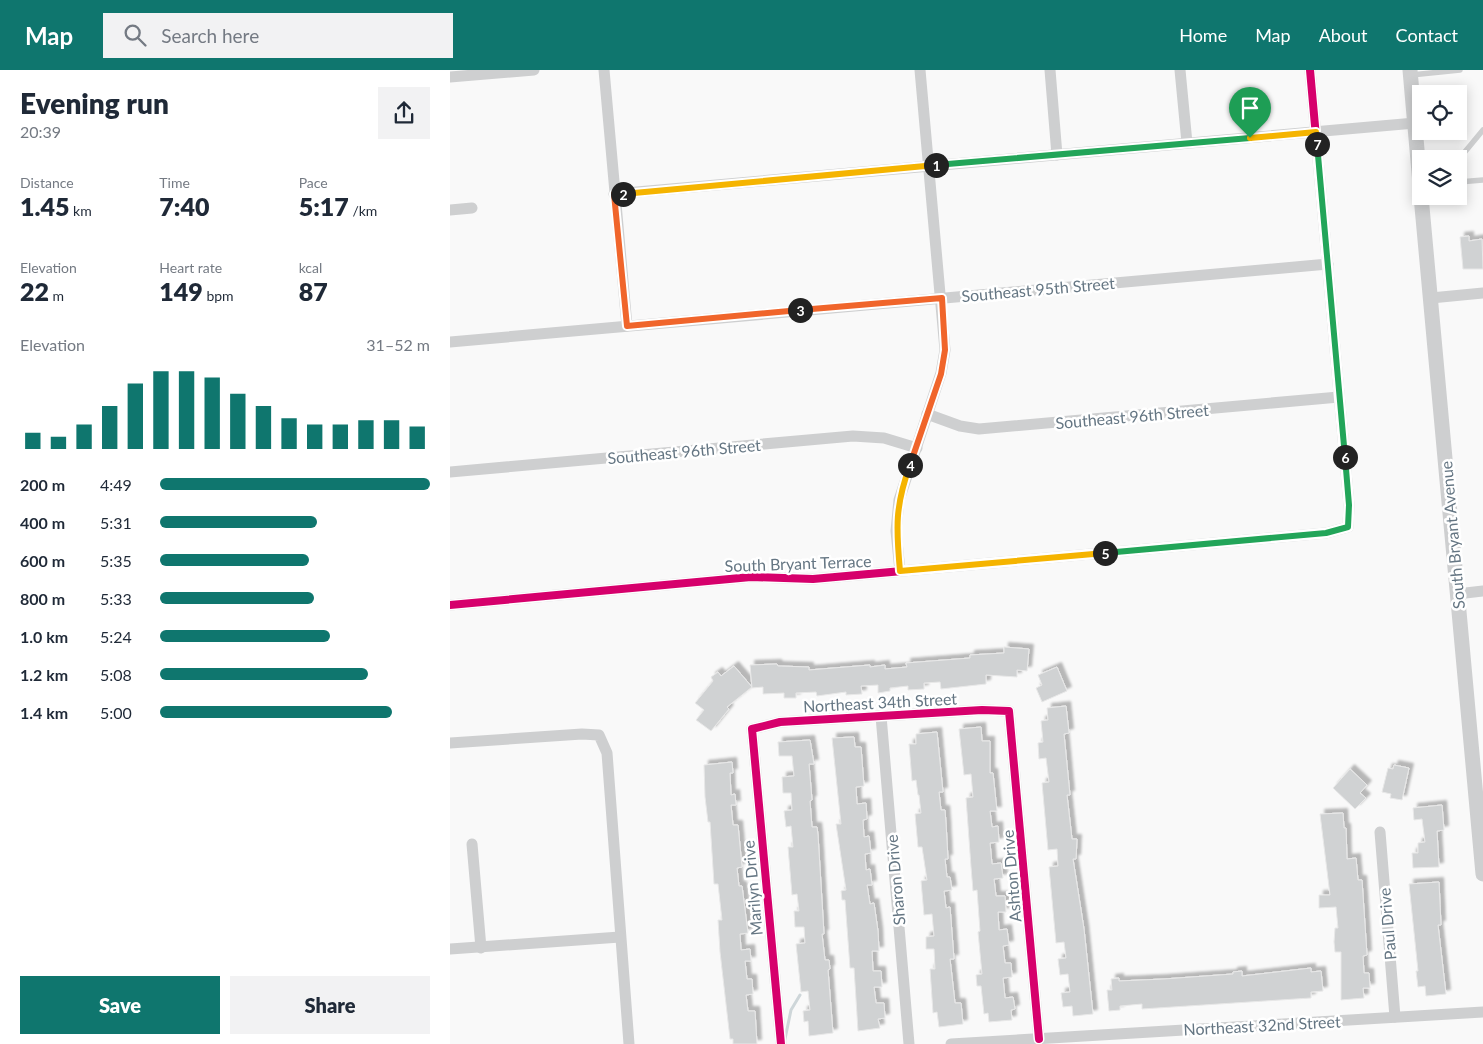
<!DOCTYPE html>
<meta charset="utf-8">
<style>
body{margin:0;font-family:Lato,sans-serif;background:#f2f2f3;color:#1f2937;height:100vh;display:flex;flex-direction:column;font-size:19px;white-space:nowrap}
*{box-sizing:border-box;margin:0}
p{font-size:16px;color:#747a83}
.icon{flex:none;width:28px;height:28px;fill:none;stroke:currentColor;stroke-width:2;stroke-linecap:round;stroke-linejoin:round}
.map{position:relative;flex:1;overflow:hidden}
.drawer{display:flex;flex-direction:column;background:#fff;width:450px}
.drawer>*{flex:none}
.fabs{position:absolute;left:962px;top:15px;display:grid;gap:10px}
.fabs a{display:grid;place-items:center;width:55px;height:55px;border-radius:0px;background:#fff;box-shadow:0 2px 12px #0003;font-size:25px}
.pin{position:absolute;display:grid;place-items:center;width:42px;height:42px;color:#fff;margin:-51px -21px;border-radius:50% 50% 50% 0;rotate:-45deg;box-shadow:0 0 5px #0007}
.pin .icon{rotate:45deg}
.km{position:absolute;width:25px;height:25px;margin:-12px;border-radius:50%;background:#222;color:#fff;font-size:14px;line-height:25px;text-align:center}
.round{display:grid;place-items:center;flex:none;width:52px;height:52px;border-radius:0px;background:#f2f2f3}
.overview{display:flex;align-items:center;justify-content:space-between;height:85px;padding:0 20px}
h1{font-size:28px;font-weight:800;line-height:38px}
.figures{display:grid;grid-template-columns:repeat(3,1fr);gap:8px;height:85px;padding:5px 20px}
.figures div{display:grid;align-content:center}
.figures b{font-size:25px;font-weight:800}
.figures small{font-size:14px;font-weight:400}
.figures p{font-size:14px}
.chart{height:140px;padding:10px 20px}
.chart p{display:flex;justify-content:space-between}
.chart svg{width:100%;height:90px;margin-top:5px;stroke:#0f766e;stroke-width:6}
.primary-button{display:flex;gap:10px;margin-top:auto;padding:10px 20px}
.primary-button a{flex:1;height:58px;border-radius:0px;background:#0f766e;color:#fff;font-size:20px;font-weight:800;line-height:58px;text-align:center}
.primary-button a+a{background:#f2f2f3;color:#1f2937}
ul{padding:0 20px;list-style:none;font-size:16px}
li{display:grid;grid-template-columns:80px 60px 1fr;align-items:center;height:38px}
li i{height:12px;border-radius:6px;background:#0f766e}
header{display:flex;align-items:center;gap:30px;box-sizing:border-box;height:70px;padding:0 25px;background:#0f766e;color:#fff}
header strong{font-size:24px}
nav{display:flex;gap:28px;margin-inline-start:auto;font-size:18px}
.search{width:350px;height:45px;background:#f2f2f3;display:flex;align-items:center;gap:12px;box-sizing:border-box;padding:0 18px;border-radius:0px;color:#747a83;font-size:19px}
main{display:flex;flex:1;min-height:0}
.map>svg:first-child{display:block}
</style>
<header>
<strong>Map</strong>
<div class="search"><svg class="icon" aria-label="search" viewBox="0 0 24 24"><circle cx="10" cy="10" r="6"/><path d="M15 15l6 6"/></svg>Search here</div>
<nav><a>Home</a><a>Map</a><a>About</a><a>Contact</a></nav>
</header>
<main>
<section class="drawer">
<div class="overview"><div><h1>Evening run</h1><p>20:39</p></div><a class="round"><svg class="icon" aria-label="share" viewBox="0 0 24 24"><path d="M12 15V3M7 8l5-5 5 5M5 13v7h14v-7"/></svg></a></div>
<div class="figures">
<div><p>Distance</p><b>1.45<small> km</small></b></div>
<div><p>Time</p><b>7:40</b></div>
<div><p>Pace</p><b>5:17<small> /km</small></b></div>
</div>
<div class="figures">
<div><p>Elevation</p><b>22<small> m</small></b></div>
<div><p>Heart rate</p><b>149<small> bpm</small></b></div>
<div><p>kcal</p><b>87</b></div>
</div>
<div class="chart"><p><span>Elevation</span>31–52 m</p>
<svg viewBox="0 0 160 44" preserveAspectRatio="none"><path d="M5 44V36M15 44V38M25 44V32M35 44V23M45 44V12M55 44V6M65 44V6M75 44V9M85 44V17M95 44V23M105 44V29M115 44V32M125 44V32M135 44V30M145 44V30M155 44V33"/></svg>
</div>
<ul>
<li><b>200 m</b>4:49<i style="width:100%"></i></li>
<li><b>400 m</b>5:31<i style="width:58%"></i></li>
<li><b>600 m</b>5:35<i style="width:55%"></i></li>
<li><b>800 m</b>5:33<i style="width:57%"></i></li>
<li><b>1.0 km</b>5:24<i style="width:63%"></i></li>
<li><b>1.2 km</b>5:08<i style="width:77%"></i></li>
<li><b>1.4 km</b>5:00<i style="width:86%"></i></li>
</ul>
<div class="primary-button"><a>Save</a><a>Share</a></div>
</section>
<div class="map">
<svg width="1033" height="974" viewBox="0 0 1033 974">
<defs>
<filter id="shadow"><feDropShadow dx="4.5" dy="-4.5" stdDeviation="1" flood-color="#0004"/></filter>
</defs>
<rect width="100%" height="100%" fill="#f9f9f9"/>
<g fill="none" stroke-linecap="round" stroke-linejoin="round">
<polyline stroke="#ced6d9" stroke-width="3" points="335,969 341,940 350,925"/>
</g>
<g fill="#d0d2d3" stroke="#e8e8e8" filter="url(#shadow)">
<polygon points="1019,166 1019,171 1032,169 1033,199 1013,199 1010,167"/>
<polygon points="554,577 579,579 577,601 567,600 567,607 536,605 536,614 491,619 490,612 474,613 474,619 458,620 458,616 440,618 440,621 428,623 428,615 411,616 412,624 396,625 396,622 367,626 366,622 346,623 346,628 334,628 334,623 313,624 313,617 302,618 300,595 327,594 328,596 359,597 359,600 420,595 420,597 435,595 435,599 457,597 456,593 520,588 520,585 554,583"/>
<polygon points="284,596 302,617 277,637 279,639 261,661 246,650 254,640 245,633 263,611 261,607 268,602 271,606"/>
<polygon points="607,597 617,621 592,632 586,618 592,615 588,605"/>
<polygon points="616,636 619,663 614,664 620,725 617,725 622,769 627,769 626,789 623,789 634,859 643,944 623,946 622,936 613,937 611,923 620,922 618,904 610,905 608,889 616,888 614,872 606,873 599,797 608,796 607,779 598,780 592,713 599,712 596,688 589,689 588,673 593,672 591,651 598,650 597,638"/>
<polygon points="531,657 532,671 540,671 540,703 543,703 547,741 540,741 542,757 548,756 549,772 540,773 542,794 551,793 553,808 544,809 546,826 555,826 556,842 548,842 549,860 557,859 559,875 553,876 555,893 561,893 562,907 553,908 555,928 563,927 565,939 561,940 562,950 539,952 538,943 534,944 531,916 527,916 526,905 532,904 528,862 530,861 527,820 523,821 521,797 516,728 523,727 521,704 514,705 509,659"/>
<polygon points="487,662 493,722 489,722 491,740 495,740 496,753 498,789 495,789 497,807 500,807 502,820 494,821 496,838 500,837 504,889 500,889 505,933 511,933 513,954 489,957 487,942 483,943 480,899 485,899 484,879 476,879 476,867 484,866 482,844 474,845 471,811 477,810 472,777 468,777 465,744 471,743 469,725 468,725 466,710 462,711 459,674 466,674 466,664"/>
<polygon points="404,667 405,677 411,677 414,716 406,717 407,734 416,733 417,749 413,750 414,767 419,766 421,783 415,784 416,800 420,799 422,815 417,815 420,834 424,833 428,861 429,881 422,881 423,901 431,901 432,917 424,917 426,933 434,933 435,948 428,949 430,958 408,961 404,898 400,898 395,830 392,830 391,821 396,820 386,754 391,754 382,668"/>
<polygon points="360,670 364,694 359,694 362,730 360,731 362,757 367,757 368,765 374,864 372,864 375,890 379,890 380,899 378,900 383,963 359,966 358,951 354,952 353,941 360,940 358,921 351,922 346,874 355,873 354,857 345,857 344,841 349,841 347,824 342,825 338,777 343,777 341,756 336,757 334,741 342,740 341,723 333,723 332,707 344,706 342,686 329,686 328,672"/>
<polygon points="282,692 283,703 280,703 281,725 285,724 286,735 281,735 283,755 288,755 292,797 287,798 289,816 292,816 298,863 290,864 291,880 300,879 301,891 295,891 297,909 302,909 303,924 296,925 298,941 305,941 307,974 283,974 283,969 280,969 270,882 268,850 272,850 268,814 264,814 260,752 258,752 255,727 254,695"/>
<polygon points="944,695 959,698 952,730 940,728 941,724 932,722 938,698 943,699"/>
<polygon points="900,699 917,715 910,723 916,728 905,739 883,718"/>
<polygon points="992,735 994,760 987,761 989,797 963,798 962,783 968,783 968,773 975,772 972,749 964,750 963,738"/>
<polygon points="893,743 894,758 896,758 897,789 906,788 908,810 912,810 917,885 913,886 914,903 919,903 920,918 913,918 914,928 891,930 891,882 885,882 884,872 885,858 888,858 886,837 869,838 869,825 880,825 870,744"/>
<polygon points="989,812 991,855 988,855 996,924 976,926 975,916 968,917 966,901 968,901 959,814"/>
<polygon points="861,898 861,902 871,901 873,921 861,922 861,928 692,939 692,934 670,936 670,940 659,941 657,920 662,920 661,909 669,908 669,911 714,909 783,904 783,902 792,901 792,906"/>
</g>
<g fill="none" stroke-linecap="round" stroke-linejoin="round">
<g stroke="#cecfd0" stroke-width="5.5">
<polyline points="961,5 1010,0"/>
<polyline points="1009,89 1033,60"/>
<polyline points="1009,112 1033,110"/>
</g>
<g stroke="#cecfd0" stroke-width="11">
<polyline points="154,0 177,256"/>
<polyline points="600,0 607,85"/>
<polyline points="730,0 737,73"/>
<polyline points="0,7 84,0"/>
<polyline points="164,124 965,53"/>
<polyline points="0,140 22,138"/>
<polyline points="981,228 1033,223"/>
<polyline points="0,272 878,194"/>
<polyline points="477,344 510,356 529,359 889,327"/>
<polyline points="0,402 403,366 434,368 467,378"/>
<polyline points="450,501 446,461 449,430 491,303 495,280 470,0"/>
<polyline points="1007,524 1033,521"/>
<polyline points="0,535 301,507 363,509 876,463 898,457 899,435 860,0"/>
<polyline points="431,646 459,974"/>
<polyline points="0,673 132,664 149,665 157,683 179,974"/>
<polyline points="930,762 945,947"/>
<polyline points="22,774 31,878"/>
<polyline points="0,879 170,867"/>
<polyline points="331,974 302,659 330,652 532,640 559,641 589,969"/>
<polyline points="501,974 1033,942"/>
</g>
<g stroke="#cecfd0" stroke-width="15">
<polyline points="960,0 971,125"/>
<polyline points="971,126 1033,804"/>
</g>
<defs>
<g id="cycleway">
<polyline points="0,535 301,507 363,509 876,463 898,457 899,435 860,0"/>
<polyline points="331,974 302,659 330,652 532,640 559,641 589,969"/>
</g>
</defs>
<use href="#cycleway" stroke="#fff" stroke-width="11"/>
<use href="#cycleway" stroke="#d6006c" stroke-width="8"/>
</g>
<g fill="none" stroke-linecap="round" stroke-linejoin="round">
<defs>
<polyline id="split-1" points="486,95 800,68"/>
<polyline id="split-2" points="173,124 486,95"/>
<polyline id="split-3" points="173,124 164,124 177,256 350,240"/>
<polyline id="split-4" points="350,240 492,228 495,280 491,304 460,395"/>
<path id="split-5" d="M 460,395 C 445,436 446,458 450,501 L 655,483"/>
<polyline id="split-6" points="655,483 876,463 898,457 899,435 895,387"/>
<polyline id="split-7" points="867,74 895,387"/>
<polyline id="split-8" points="800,68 866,62 867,74"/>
</defs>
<use href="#split-1" stroke="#fff" stroke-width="10"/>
<use href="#split-2" stroke="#fff" stroke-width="10"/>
<use href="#split-3" stroke="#fff" stroke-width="10"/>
<use href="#split-4" stroke="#fff" stroke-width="10"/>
<use href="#split-5" stroke="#fff" stroke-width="10"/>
<use href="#split-6" stroke="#fff" stroke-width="10"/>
<use href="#split-7" stroke="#fff" stroke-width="10"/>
<use href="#split-8" stroke="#fff" stroke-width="10"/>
<use href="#split-1" stroke="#22a559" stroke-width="6"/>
<use href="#split-2" stroke="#f5b400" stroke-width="6"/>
<use href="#split-3" stroke="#f0652b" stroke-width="6"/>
<use href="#split-4" stroke="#f0652b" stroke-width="6"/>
<use href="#split-5" stroke="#f5b400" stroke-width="6"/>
<use href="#split-6" stroke="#22a559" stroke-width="6"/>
<use href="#split-7" stroke="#22a559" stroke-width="6"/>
<use href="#split-8" stroke="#f5b400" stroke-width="6"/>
</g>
<g text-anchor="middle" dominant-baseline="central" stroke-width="5" stroke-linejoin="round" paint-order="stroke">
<g font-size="16" fill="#657683" stroke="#fff">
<text transform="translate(588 219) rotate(-5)">Southeast 95th Street</text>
<text transform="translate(682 346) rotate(-5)">Southeast 96th Street</text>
<text transform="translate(234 381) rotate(-5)">Southeast 96th Street</text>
<text transform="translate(1002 465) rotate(-95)">South Bryant Avenue</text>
<text transform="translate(348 493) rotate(-2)">South Bryant Terrace</text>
<text transform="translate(430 632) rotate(-3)">Northeast 34th Street</text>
<text transform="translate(561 806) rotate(-95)">Ashton Drive</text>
<text transform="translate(445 810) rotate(-95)">Sharon Drive</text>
<text transform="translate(302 818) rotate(-95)">Marilyn Drive</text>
<text transform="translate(937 854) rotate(-95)">Paul Drive</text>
<text transform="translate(812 955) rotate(-3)">Northeast 32nd Street</text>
</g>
</g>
</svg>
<div class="fabs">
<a><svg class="icon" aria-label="locate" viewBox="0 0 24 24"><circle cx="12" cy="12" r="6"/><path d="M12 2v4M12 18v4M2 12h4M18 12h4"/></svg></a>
<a><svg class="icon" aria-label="layers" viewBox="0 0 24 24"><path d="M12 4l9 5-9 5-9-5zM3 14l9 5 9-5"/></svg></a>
</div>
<div class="pin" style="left:800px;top:68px;background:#1e9e55"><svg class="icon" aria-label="arrive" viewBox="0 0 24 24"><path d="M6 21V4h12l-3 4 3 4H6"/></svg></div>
<b class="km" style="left:486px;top:95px">1</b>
<b class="km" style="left:173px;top:124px">2</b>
<b class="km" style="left:350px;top:240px">3</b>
<b class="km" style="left:460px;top:395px">4</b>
<b class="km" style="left:655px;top:483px">5</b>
<b class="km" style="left:895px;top:387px">6</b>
<b class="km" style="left:867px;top:74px">7</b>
</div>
</main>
